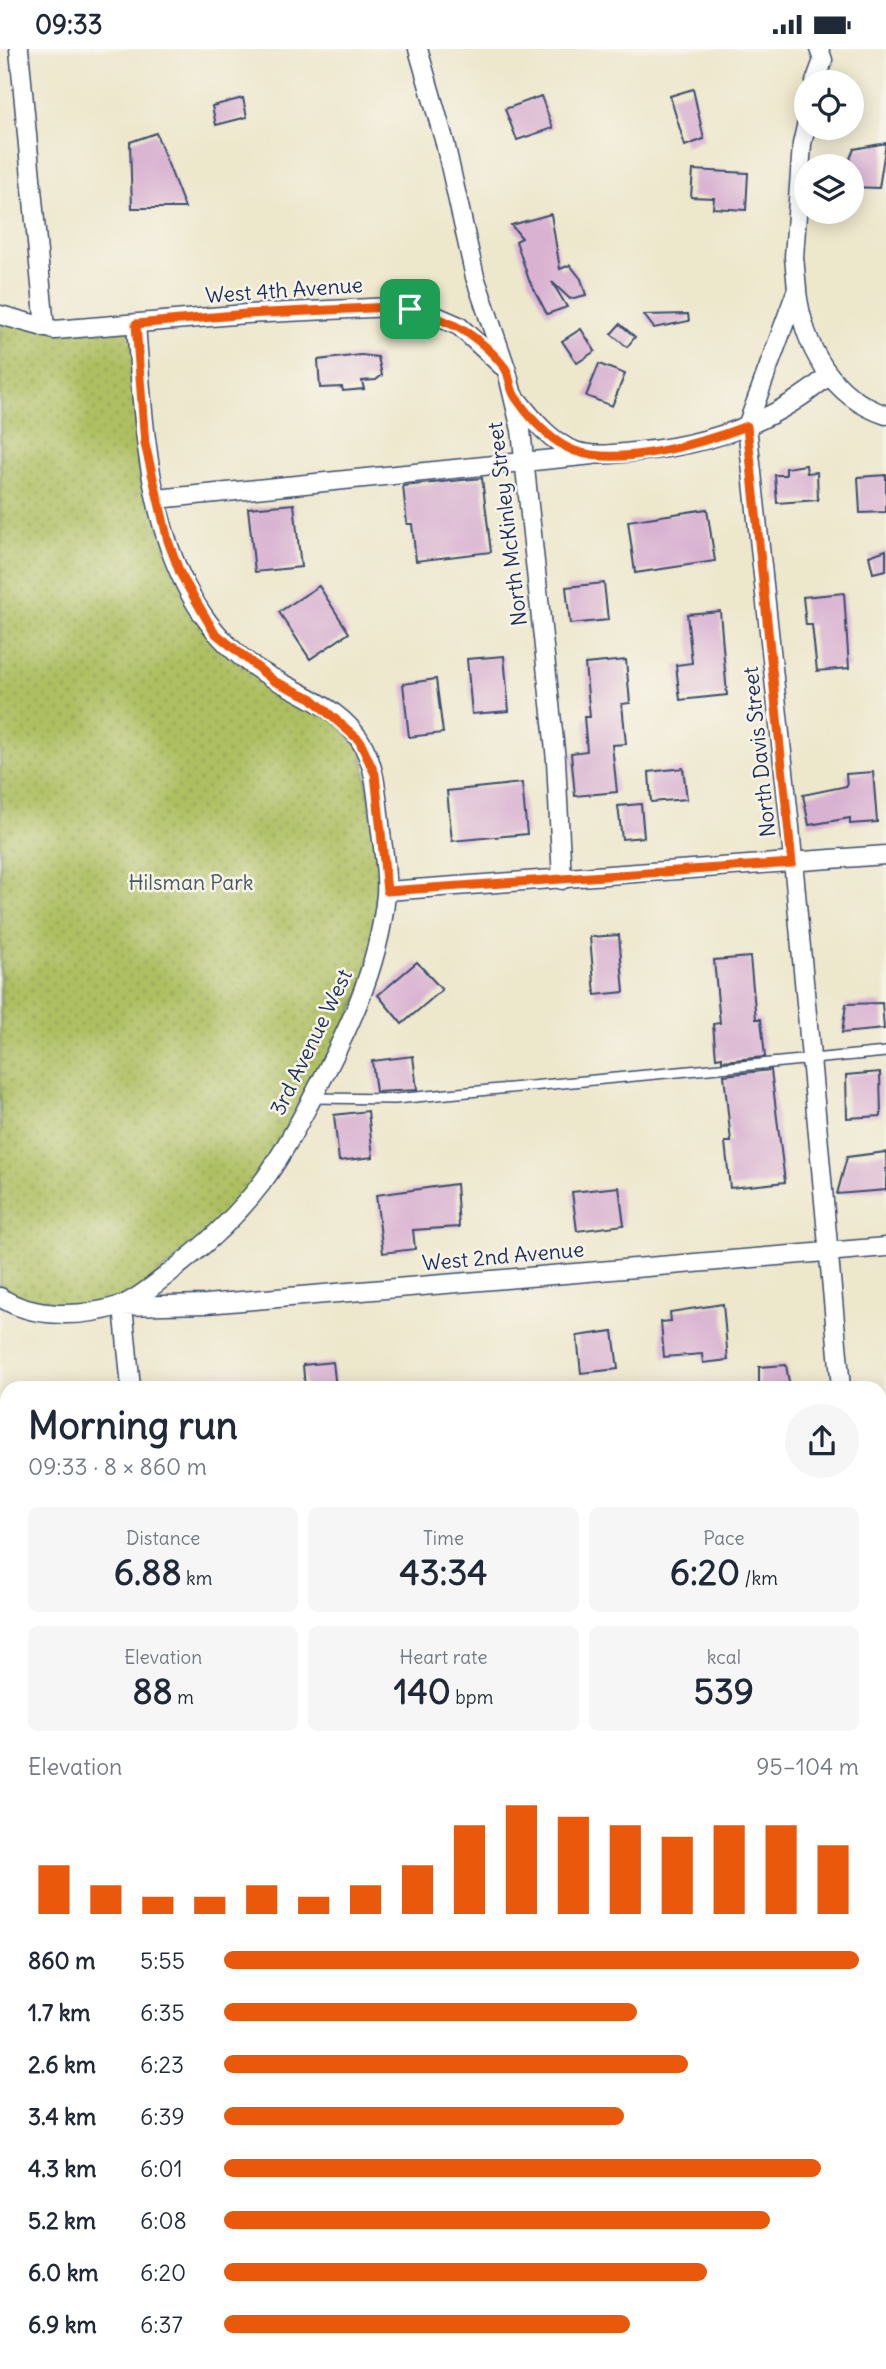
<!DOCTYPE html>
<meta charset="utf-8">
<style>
body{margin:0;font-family:Delius,sans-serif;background:#f6f6f7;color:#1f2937;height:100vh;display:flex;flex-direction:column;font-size:26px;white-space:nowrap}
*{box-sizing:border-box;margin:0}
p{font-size:23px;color:#747a83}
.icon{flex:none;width:38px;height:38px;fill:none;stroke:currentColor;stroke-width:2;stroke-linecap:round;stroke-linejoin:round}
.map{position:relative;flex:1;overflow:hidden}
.drawer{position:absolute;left:0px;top:1332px;width:887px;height:989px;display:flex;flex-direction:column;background:#fff;border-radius:21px 21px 0 0;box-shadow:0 4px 18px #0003}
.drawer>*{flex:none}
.buttons{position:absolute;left:794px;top:21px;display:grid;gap:14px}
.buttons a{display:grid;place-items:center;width:70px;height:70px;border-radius:50%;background:#fff;box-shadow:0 4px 18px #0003;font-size:35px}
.pin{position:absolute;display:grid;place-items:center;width:60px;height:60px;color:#fff;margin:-30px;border-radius:14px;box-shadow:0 4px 10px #0006}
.round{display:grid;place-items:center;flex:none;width:74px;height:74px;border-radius:37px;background:#f6f6f7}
.headline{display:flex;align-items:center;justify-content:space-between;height:119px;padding:0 28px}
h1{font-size:38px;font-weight:700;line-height:52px}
.stats{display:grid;grid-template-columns:repeat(3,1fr);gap:10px;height:119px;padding:7px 28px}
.stats div{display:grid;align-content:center;border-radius:10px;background:#f6f6f7;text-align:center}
.stats b{font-size:35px;font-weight:700}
.stats small{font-size:19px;font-weight:400}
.stats p{font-size:19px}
.chart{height:196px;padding:14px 28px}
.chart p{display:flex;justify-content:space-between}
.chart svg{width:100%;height:126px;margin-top:7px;stroke:#ea580c;stroke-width:6}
ul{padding:0 28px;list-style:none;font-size:23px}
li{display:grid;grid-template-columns:112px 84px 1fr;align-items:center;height:52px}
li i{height:18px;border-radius:9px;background:#ea580c}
.status{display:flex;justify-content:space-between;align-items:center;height:49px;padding:0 35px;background:#fff;direction:ltr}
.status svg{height:19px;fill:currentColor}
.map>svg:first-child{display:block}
</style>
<div class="status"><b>09:33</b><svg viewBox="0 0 49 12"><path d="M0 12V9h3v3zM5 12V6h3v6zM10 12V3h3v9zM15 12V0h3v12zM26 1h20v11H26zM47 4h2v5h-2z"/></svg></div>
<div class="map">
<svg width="886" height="2320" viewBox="0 0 886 2320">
<defs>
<pattern id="park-dots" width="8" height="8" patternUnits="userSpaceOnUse" patternTransform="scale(1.75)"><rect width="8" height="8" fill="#aebf62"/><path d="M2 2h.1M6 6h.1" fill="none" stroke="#8d9c54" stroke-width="1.8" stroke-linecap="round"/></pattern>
</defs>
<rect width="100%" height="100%" fill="#f7f3e8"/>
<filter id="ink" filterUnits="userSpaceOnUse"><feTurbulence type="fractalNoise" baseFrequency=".0143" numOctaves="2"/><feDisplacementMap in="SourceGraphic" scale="14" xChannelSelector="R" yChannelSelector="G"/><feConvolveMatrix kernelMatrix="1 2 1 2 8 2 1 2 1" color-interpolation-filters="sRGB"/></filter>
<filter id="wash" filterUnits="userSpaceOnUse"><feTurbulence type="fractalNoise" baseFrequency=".00686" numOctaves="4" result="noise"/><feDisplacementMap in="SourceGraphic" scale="28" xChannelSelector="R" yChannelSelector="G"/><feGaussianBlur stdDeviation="1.57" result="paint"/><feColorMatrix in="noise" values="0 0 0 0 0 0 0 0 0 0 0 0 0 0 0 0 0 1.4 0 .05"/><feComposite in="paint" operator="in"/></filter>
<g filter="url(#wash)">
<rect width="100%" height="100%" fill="#ede7cc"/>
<polygon fill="#aebf62" stroke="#647760" stroke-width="2" points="71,2314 454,2314 453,2320 77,2320"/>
<polygon fill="url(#park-dots)" stroke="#647760" stroke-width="2" points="0,268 133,279 167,499 213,587 324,662 362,700 384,842 367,930 328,1015 240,1159 125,1253 55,1264 0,1246"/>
<g id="blocks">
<g fill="#d9b2d2">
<polygon points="693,40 704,90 685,97 670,47"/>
<polygon points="541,47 553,79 517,91 505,60"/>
<polygon points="243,49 247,68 216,76 212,57"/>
<polygon points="156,84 185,159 132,159 130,93"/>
<polygon points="886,94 879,139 852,138 852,117 847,117 854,100"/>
<polygon points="693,121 748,124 746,161 713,159 714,149 691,148"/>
<polygon points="551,165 560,220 570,216 581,230 586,246 570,250 552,233 567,258 547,265 529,231 516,192 522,189 511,176"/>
<polygon points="688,265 689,272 654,279 644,266"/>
<polygon points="620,275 635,288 627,298 611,285"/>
<polygon points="581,280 595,302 577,314 562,292"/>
<polygon points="361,306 378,308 382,326 376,331 362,332 364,340 343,342 342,338 320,339 318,311"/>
<polygon points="599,315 625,325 612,357 586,347"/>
<polygon points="806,416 807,424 817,423 818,451 777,454 775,426 786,426 786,419"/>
<polygon points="886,426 886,463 860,464 858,428"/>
<polygon points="482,429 491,503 416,512 412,475 407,475 403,437"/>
<polygon points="294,455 301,518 255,523 248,459"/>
<polygon points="707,460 715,512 635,524 628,472"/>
<polygon points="886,501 886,521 873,524 869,507"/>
<polygon points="604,534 608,571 570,575 566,538"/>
<polygon points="319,537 349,584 310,610 279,563"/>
<polygon points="844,544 849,619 817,622 812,576 806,576 803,548"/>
<polygon points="720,562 727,646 680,651 676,616 692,614 687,565"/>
<polygon points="504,607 509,662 472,665 467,610"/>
<polygon points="626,611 630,654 622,655 626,695 612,696 617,743 575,747 571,704 587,702 584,668 590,668 585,615"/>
<polygon points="436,630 443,684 409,688 403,635"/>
<polygon points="683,719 687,750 651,753 649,723"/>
<polygon points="873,723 877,773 850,775 850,769 809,776 803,746 847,737 846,725"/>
<polygon points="522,734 527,785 452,792 447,742"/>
<polygon points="641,755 644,788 622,790 618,757"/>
<polygon points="619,886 624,943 595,946 590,888"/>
<polygon points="750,908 756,970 761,970 765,1008 722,1012 722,1008 716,1009 713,975 720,974 714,911"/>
<polygon points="417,913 442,941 402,975 378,946"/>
<polygon points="882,954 884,980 842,984 846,955"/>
<polygon points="413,1007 417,1041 376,1043 372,1012"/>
<polygon points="771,1021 785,1133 730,1139 725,1093 731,1093 724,1026"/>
<polygon points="880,1023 881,1067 847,1069 846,1026"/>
<polygon points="368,1062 373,1108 339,1112 334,1066"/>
<polygon points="886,1103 886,1141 837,1145 847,1108"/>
<polygon points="456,1135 459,1178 413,1181 415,1200 383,1204 376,1146"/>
<polygon points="619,1138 624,1176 577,1182 572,1143"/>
<polygon points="723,1255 728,1311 703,1314 702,1305 664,1308 661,1273 671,1272 670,1263"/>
<polygon points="613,1282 618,1320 581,1324 577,1287"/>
<polygon points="333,1313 336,1339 305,1339 303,1316"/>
<polygon points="786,1316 790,1339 759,1339 759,1318"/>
</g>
</g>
</g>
<g filter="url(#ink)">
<use href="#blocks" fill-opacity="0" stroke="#3a4b6e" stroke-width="2"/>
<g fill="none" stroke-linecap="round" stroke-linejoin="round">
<defs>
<g id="lane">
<polyline points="312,1049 395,1050 886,1003"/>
<polyline points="880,1395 886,1394"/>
<polyline points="0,1631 7,1631"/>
<polyline points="0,1931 7,1930"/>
<polyline points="880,2174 886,2174"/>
</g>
<g id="street">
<polyline points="19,0 45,279"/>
<polyline points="418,0 445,94 475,228 507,322 521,381 556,711 562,831"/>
<polyline points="815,33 823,11 819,0"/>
<polyline points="807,73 802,95 794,208 797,240 747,377 790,778 841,1339"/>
<path d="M 797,243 C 804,297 831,348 886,366"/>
<polyline points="0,266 55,281 246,265 391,258 436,267 459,277 502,317"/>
<path d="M 516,349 C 532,369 550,393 575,402 C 595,408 614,405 634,403 C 706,397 773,375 829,326"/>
<polyline points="157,450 593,406"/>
<polyline points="387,842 886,806"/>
<path d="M 0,1248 C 33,1270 82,1268 119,1257 C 137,1252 168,1225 183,1213 C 212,1190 239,1164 261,1135 C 279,1111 294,1083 308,1057 C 344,990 379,922 386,845 C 388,822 382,797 380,774 C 377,748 376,722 364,698 C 342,655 286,641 250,615 C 148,539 145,390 136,275"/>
<polyline points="131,1339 123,1257 206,1255 886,1198"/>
<polyline points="0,1482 7,1481"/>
<polyline points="880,1582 886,1581"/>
<polyline points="880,1766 886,1828"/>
<polyline points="0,1776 7,1776"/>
<polyline points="7,2159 4,2185 7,2206"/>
<polyline points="44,2314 49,2320"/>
<polyline points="496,2314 497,2320"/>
<polyline points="643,2314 644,2320"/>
</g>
<g id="secondary">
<polyline points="880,1974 886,1974"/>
<polyline points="0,2073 7,2074"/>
</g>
</defs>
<use href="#lane" stroke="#3a4b6e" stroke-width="12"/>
<use href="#street" stroke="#3a4b6e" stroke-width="21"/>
<use href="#secondary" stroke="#3a4b6e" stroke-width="28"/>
<use href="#lane" stroke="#fff" stroke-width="9"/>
<use href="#street" stroke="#fff" stroke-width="18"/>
<use href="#secondary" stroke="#fff" stroke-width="24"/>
</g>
</g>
<g fill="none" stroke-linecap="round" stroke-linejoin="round" filter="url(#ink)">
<defs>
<path id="route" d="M 391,258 C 437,264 476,281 505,319 C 511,328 509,340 516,349 C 530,369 551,393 575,402 C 621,418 702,394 747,377 L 792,814 L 387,842 L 375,725 L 359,691 L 311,649 L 274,632 L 214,583 L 180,524 L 168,492 L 145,395 L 136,275 L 246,265 Z"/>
</defs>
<use href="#route" stroke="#fff" stroke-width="14"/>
<use href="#route" stroke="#ea580c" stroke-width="9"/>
</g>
<g text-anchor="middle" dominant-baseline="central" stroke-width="5" stroke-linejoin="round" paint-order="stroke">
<g font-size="21" fill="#1b2f5e" stroke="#f7f3e8">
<text transform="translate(284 241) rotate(-4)">West 4th Avenue</text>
<text transform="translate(507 475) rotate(-97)">North McKinley Street</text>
<text transform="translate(759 703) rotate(-96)">North Davis Street</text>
<text transform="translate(311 993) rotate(-64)">3rd Avenue West</text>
<text transform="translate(503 1207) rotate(-5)">West 2nd Avenue</text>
</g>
<g font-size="21" fill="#475a5f" stroke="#f7f3e8">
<text x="191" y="833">Hilsman Park</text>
</g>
</g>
</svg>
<div class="buttons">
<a><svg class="icon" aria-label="locate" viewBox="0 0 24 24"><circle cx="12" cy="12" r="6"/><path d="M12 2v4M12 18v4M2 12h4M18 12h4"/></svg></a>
<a><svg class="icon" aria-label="layers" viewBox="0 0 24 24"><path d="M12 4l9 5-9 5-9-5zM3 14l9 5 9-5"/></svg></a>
</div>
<div class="pin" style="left:410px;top:260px;background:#1e9e55"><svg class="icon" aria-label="arrive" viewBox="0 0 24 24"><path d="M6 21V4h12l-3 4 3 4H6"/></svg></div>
<section class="drawer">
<div class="headline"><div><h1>Morning run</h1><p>09:33 · 8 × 860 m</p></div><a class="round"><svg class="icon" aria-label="share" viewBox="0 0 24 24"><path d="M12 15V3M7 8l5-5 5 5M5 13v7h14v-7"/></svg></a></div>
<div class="stats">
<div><p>Distance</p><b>6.88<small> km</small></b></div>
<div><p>Time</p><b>43:34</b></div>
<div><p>Pace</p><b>6:20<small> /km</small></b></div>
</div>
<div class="stats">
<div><p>Elevation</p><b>88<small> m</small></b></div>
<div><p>Heart rate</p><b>140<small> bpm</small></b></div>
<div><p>kcal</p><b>539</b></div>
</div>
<div class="chart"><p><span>Elevation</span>95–104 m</p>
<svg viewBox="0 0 160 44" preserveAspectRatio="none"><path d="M5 44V27M15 44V34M25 44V38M35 44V38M45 44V34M55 44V38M65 44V34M75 44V27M85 44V13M95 44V6M105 44V10M115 44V13M125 44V17M135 44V13M145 44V13M155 44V20"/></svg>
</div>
<ul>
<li><b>860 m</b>5:55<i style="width:100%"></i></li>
<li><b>1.7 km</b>6:35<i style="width:65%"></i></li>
<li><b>2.6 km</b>6:23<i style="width:73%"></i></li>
<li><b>3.4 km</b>6:39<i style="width:63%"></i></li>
<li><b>4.3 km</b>6:01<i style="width:94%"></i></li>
<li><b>5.2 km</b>6:08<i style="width:86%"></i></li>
<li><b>6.0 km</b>6:20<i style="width:76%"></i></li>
<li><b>6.9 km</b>6:37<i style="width:64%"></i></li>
</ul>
</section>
</div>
